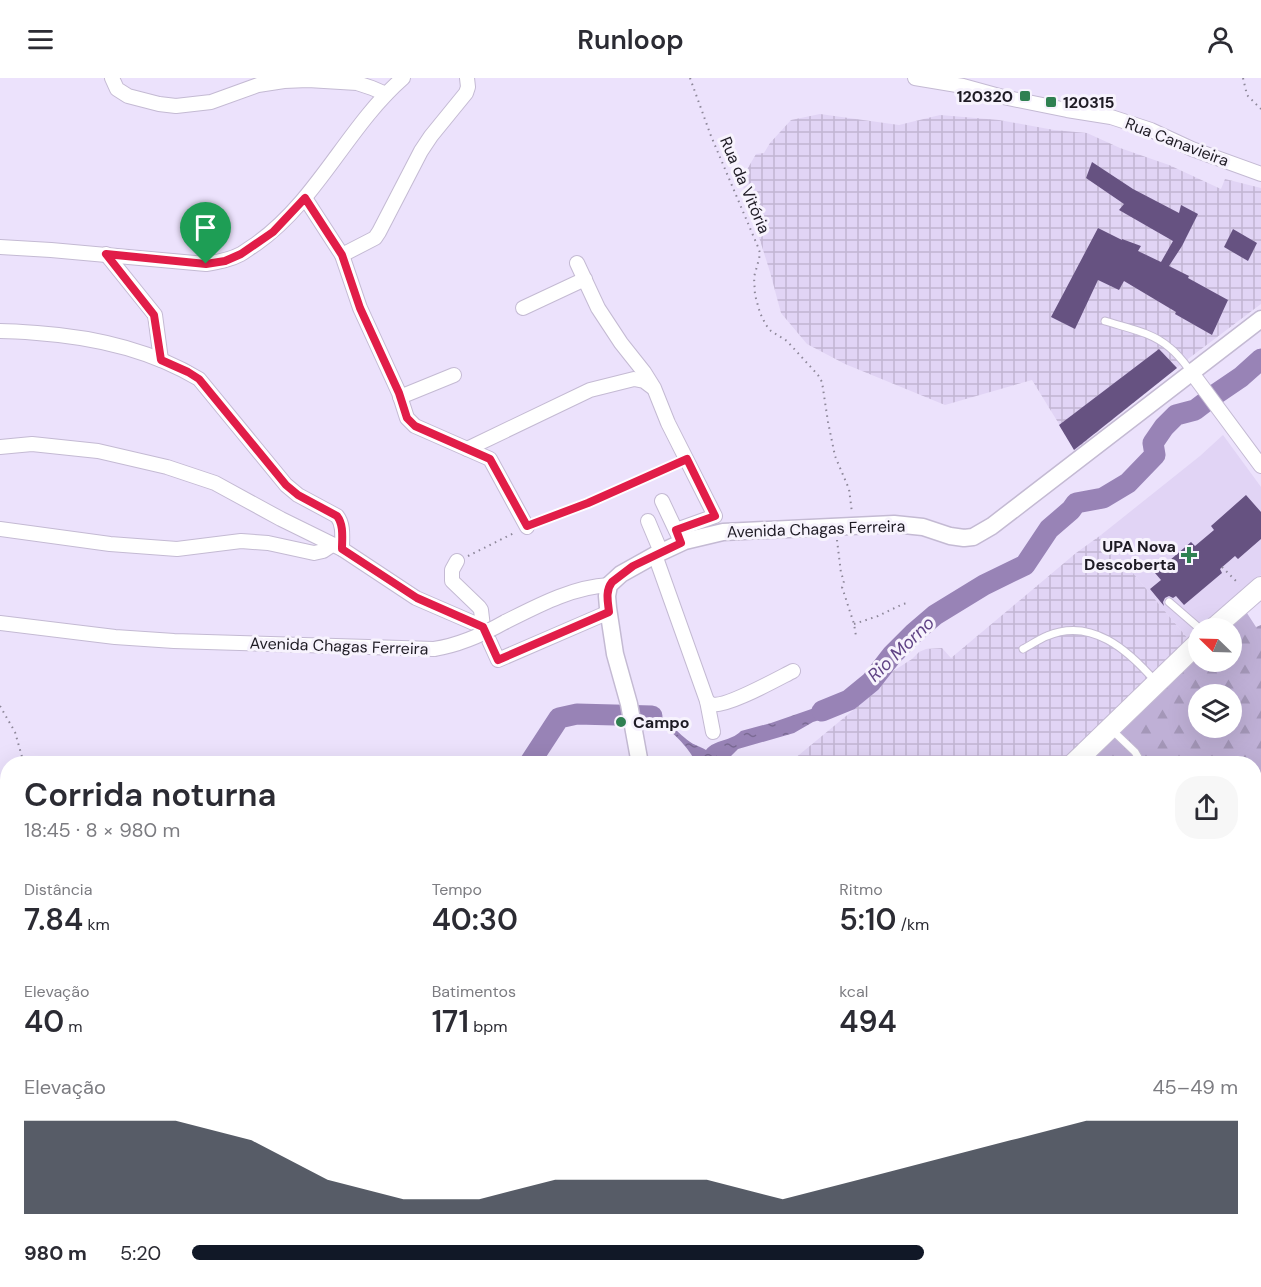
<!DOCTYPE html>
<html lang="pt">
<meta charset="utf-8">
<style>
body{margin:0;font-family:"DM Sans",sans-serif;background:#f7f7f7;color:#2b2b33;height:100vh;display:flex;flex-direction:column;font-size:22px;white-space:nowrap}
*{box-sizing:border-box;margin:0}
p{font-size:20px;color:#7c7c81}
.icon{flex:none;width:33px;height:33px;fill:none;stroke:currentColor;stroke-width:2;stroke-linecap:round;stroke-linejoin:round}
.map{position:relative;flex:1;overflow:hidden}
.drawer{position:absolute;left:0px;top:678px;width:1262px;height:531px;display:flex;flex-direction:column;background:#fff;border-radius:24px 24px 0 0;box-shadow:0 6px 24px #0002}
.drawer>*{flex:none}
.needle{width:39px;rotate:293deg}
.fabs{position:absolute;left:1188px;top:540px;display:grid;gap:12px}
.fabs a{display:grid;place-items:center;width:54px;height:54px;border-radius:50%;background:#fff;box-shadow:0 6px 24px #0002;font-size:30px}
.pin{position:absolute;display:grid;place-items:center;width:51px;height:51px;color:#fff;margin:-62px -26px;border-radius:50% 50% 50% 0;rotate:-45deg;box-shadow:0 0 6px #0007}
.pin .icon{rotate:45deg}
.round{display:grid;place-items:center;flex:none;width:63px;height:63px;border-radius:24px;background:#f7f7f7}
.overview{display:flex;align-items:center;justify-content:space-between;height:102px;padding:0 24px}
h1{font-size:33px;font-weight:600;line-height:45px}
.stats{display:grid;grid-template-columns:repeat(3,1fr);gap:9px;height:102px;padding:6px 24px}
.stats div{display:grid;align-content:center}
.stats b{font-size:30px;font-weight:600}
.stats small{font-size:16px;font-weight:400}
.stats p{font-size:16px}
.chart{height:168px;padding:12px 24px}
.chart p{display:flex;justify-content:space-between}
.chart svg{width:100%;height:108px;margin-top:6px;fill:#111827;opacity:.7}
ul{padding:0 24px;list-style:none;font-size:20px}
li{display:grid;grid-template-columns:96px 72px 1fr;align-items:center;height:45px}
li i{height:15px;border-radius:8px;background:#111827}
header{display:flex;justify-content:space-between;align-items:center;height:78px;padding:0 24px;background:#fff;font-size:27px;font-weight:600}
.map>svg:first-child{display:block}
</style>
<header><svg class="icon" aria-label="menu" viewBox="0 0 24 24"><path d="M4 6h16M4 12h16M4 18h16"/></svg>Runloop<svg class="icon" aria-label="person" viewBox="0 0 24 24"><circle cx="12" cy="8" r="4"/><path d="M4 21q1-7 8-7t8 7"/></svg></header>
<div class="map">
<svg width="1261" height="1209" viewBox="0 0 1261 1209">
<defs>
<pattern id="industrial-grid" width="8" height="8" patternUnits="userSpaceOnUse" patternTransform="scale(1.5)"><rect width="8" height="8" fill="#e1d4f5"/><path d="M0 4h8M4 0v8" fill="none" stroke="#c1b5d2"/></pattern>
<pattern id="forest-firs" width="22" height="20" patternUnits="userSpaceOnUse" patternTransform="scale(1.5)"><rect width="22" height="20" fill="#bfb0d6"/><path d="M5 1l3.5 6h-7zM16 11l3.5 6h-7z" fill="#a497b8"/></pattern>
<pattern id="water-ripples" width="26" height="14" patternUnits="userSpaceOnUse" patternTransform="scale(1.5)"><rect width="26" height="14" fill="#9883b6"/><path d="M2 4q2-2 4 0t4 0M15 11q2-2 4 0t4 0" fill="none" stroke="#7b6a94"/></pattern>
</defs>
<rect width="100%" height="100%" fill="#ece2fc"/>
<polygon fill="#e1d4f5" points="1223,357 1261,409 1261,497 1202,550 1198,550 1198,554 1189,562 1101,457 1200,378"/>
<g fill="url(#industrial-grid)">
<polygon points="820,36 899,47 940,37 999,42 1054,52 1087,55 1120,70 1169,87 1221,111 1225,101 1261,110 1261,226 1184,284 1075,372 1032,302 945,327 845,286 807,266 781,235 770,194 741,102 756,76 764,75 770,65 791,42"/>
<polygon points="1101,457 1189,562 1077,670 1057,685 788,686 857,629 855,625 876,604 912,581 919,574 926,571 942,570 951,580 1076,475"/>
</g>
<g fill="url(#forest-firs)" fill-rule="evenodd">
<path d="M 1245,532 L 1256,549 L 1261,547 L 1261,929 L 1256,918 L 1254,917 L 1254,686 L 1079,686 L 1198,574 L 1198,584 L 1232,584 L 1232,550 L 1224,550 ZM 1198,616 L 1232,616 L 1232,650 L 1198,650 Z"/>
<polygon points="0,982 7,986 7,1054 0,1052"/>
</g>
<path fill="url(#water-ripples)" d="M 846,619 L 852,624 L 826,640 L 813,644 L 794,655 L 738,671 L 723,686 L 696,685 C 690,671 669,648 654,644 C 649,642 644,642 639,641 L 638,629 C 663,634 667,645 685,660 C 691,666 699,668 706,672 C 715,661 730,664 741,653 L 771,645 Z"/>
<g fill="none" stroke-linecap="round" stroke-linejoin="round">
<g stroke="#9883b6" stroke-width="21">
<polyline points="822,633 849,622 871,604 892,577 914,555 935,537 984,507 1025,487 1049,451 1071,432 1076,425 1103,420 1128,405 1155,377 1153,365 1164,349 1176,337 1195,332 1216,316 1241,299 1261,281"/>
<polyline points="529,686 559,640 577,636 652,638"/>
<polyline points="0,933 8,920"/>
</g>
</g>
<g fill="#665281">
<polygon points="1092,84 1133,111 1179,135 1181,127 1198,136 1182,168 1169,188 1189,198 1188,200 1228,222 1212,257 1175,236 1176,234 1124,203 1119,212 1098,202 1075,251 1051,239 1098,150 1122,162 1122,161 1141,168 1138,173 1161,184 1173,163 1119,132 1124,126 1086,100"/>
<polygon points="1233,151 1257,165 1248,183 1224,169"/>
<polygon points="1159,271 1177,290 1074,372 1059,347"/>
<polygon points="1246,417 1261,434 1261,461 1238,481 1235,478 1220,491 1222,495 1184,527 1176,518 1173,520 1169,518 1165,520 1163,524 1164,528 1150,511 1161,502 1155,495 1191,464 1195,468 1214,452 1211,448"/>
</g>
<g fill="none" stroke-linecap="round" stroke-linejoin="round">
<defs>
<g id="service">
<path d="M 1105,243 C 1127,250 1152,254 1170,270 C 1179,277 1185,286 1192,295"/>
<polyline points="1169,524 1199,550"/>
<path d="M 1023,571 C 1031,567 1039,561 1047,558 C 1091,539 1128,572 1155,603"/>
<polyline points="1112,652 1135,674 1142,686"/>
<polyline points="1254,974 1261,971"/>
</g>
<g id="minor">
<polyline points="112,0 117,11 128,18 159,26 176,28 211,24 258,7 284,3 308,2 357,5 372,10 386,16"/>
<polyline points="915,0 963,8 1003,19 1067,32 1111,39 1151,52 1192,71 1261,96"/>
<polyline points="305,120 342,177 360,230 399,315 407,340 415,348 490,381 527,449"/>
<path d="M 0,169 L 51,172 L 206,186 C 218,184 230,182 241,176 C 246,173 251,169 256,166 C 318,122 347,49 403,0"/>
<polyline points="106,176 155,237 161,282"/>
<polyline points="342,177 375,160 379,154 421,73 431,58 466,15 468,9 467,0"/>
<polyline points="577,185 598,230 621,265 644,294 654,310 668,345 715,438 676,452"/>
<polyline points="523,230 585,201"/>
<path d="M 0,253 C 12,253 25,254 37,255 C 94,259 149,271 199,301 L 286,407 L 298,417 L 337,438 C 344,447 342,459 342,471 L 416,520 L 483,549"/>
<polyline points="1192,295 1261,388"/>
<polyline points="400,319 454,297"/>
<polyline points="0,369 32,366 98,373 167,389 215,405 281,441 342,471"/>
<polyline points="467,371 590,312 634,301 644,303 652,309"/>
<polyline points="662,423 679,459"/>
<polyline points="648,443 661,474"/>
<polyline points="0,451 110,466 177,471 241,463 268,465 314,475 323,473 332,467"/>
<polyline points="655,477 707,623 713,654"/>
<polyline points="457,483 452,492 452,503 479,529 481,532 483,549 498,582 609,534"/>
<path d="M 505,544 C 537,528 572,509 609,507"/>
<polyline points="0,545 115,559 174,563 434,571"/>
<path d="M 707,623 C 708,624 709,625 711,626 C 724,631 779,600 793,593"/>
<polyline points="0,748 8,744"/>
<polyline points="552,1202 553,1209"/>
<polyline points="697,1202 714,1209"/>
<polyline points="224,1209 237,1202"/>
<polyline points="350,1209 354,1202"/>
<polyline points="431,1209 453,1202"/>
</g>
<g id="tertiary">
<polyline points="640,686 629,626 615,576 608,530 607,518 609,507 621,496 655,477 685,463 723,454 894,446 923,449 950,458 964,460 973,459 992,448 1261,241"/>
<polyline points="848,1209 853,1202"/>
</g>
<g id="secondary">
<polyline points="1214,550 1261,509"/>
<polyline points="1073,686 1198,565"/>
<polyline points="0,1115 8,1118"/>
<polyline points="899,1202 920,1209"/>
</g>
</defs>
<use href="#service" stroke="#c4bad3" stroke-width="9"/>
<use href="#minor" stroke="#c4bad3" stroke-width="16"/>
<use href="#tertiary" stroke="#c4bad3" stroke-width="19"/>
<use href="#secondary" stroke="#c4bad3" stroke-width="22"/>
<g stroke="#8d8799" stroke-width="2" stroke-dasharray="1.5 4.5" stroke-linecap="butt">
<polyline points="690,0 711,58 758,169 760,175 759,181 754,199 755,217 760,235 766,247 771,253 787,263 818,297 822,304 828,344 835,378 849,411 852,435"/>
<polyline points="1243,0 1247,17 1261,31"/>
<polyline points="538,444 588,425 677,386"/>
<polyline points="837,462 841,495 844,503 842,509 854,546 856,558"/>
<polyline points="468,478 516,454"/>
<polyline points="1222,489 1239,506"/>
<polyline points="854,546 878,538 903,526 908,525"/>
<polyline points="0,628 15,654 24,686"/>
<polyline points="0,926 8,916"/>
<polyline points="1254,1063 1261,1061"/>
<polyline points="1254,1185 1261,1185"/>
<polyline points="149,1202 151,1209"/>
<polyline points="1133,1202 1134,1209"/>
<polyline points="1020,1209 1021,1202"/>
<polyline points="1191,1209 1192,1202"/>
</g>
<use href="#service" stroke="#fff" stroke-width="7"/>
<use href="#minor" stroke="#fff" stroke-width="14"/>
<use href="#tertiary" stroke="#fff" stroke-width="16"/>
<use href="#secondary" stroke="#fff" stroke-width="20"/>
<defs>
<path id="minor-bridge" d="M 434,571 C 460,567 482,557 505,544"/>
</defs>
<use href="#minor-bridge" stroke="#c4bad3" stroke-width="16" stroke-linecap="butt"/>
<use href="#minor-bridge" stroke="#fff" stroke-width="14"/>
</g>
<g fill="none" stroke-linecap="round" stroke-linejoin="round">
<defs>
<path id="route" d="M 305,120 L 342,177 L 360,230 L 399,315 L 407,340 L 415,348 L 490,381 L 527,448 L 588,425 L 687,381 L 715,438 L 676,452 L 681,465 L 633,488 L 612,504 C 605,513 608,524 609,534 L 498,582 L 483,549 L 417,520 L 342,471 C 342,460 344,447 337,438 L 298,417 L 286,407 L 199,301 L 188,294 L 161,282 L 154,237 L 106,176 L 206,186 L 225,183 L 241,176 L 273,154 Z"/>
</defs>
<use href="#route" stroke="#fff" stroke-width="12"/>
<use href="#route" stroke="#e11d48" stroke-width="8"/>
</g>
<g fill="#2f8051" stroke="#f7f3fd" stroke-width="2">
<rect x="1019" y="12" width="12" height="12" rx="3"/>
<rect x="1045" y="18" width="12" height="12" rx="3"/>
<path d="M1186 468h6v6h6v6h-6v6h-6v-6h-6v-6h6z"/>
<circle cx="621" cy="644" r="6"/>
</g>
<g text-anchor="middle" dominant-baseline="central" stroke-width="6" stroke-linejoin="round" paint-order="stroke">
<g font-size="16" font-weight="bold" fill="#1e1b24" stroke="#f7f3fd" text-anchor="end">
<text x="1013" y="18">120320</text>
<text x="1063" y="24" text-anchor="start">120315</text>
<text x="1176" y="468">UPA Nova<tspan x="1176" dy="18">Descoberta</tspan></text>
<text x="633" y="644" text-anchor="start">Campo</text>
</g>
<g font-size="16" fill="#1e1b24" stroke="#f7f3fd">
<text transform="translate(1177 64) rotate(21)">Rua Canavieira</text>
<text transform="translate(745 107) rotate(67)">Rua da Vitória</text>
<text transform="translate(816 451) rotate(-2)">Avenida Chagas Ferreira</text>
<text transform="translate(339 568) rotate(2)">Avenida Chagas Ferreira</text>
</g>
<g font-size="18" font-style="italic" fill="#604385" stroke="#f7f3fd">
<text transform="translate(901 571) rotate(-44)">Rio Morno</text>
</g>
</g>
</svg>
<div class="fabs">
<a><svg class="needle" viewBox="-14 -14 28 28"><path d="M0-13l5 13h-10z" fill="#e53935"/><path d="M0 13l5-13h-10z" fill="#7c7c81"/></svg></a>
<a><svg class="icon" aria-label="layers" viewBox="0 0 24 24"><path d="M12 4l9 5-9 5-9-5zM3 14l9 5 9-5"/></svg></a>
</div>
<div class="pin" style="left:206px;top:186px;background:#1e9e55"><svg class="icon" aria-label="arrive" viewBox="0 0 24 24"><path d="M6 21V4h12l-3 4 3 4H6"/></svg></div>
<section class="drawer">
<div class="overview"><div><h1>Corrida noturna</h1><p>18:45 · 8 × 980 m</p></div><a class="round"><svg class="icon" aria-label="share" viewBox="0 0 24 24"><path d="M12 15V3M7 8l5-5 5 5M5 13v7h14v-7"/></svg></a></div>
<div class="stats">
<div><p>Distância</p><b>7.84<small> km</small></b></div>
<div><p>Tempo</p><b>40:30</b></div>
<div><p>Ritmo</p><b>5:10<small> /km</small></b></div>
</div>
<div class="stats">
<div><p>Elevação</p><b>40<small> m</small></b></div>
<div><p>Batimentos</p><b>171<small> bpm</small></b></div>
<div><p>kcal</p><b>494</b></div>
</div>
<div class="chart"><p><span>Elevação</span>45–49 m</p>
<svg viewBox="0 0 160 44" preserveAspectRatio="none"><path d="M0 44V6L10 6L20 6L30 14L40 30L50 38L60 38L70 30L80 30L90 30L100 38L110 30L120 22L130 14L140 6L150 6L160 6V44z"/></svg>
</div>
<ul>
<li><b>980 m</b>5:20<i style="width:70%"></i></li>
</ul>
</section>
</div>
